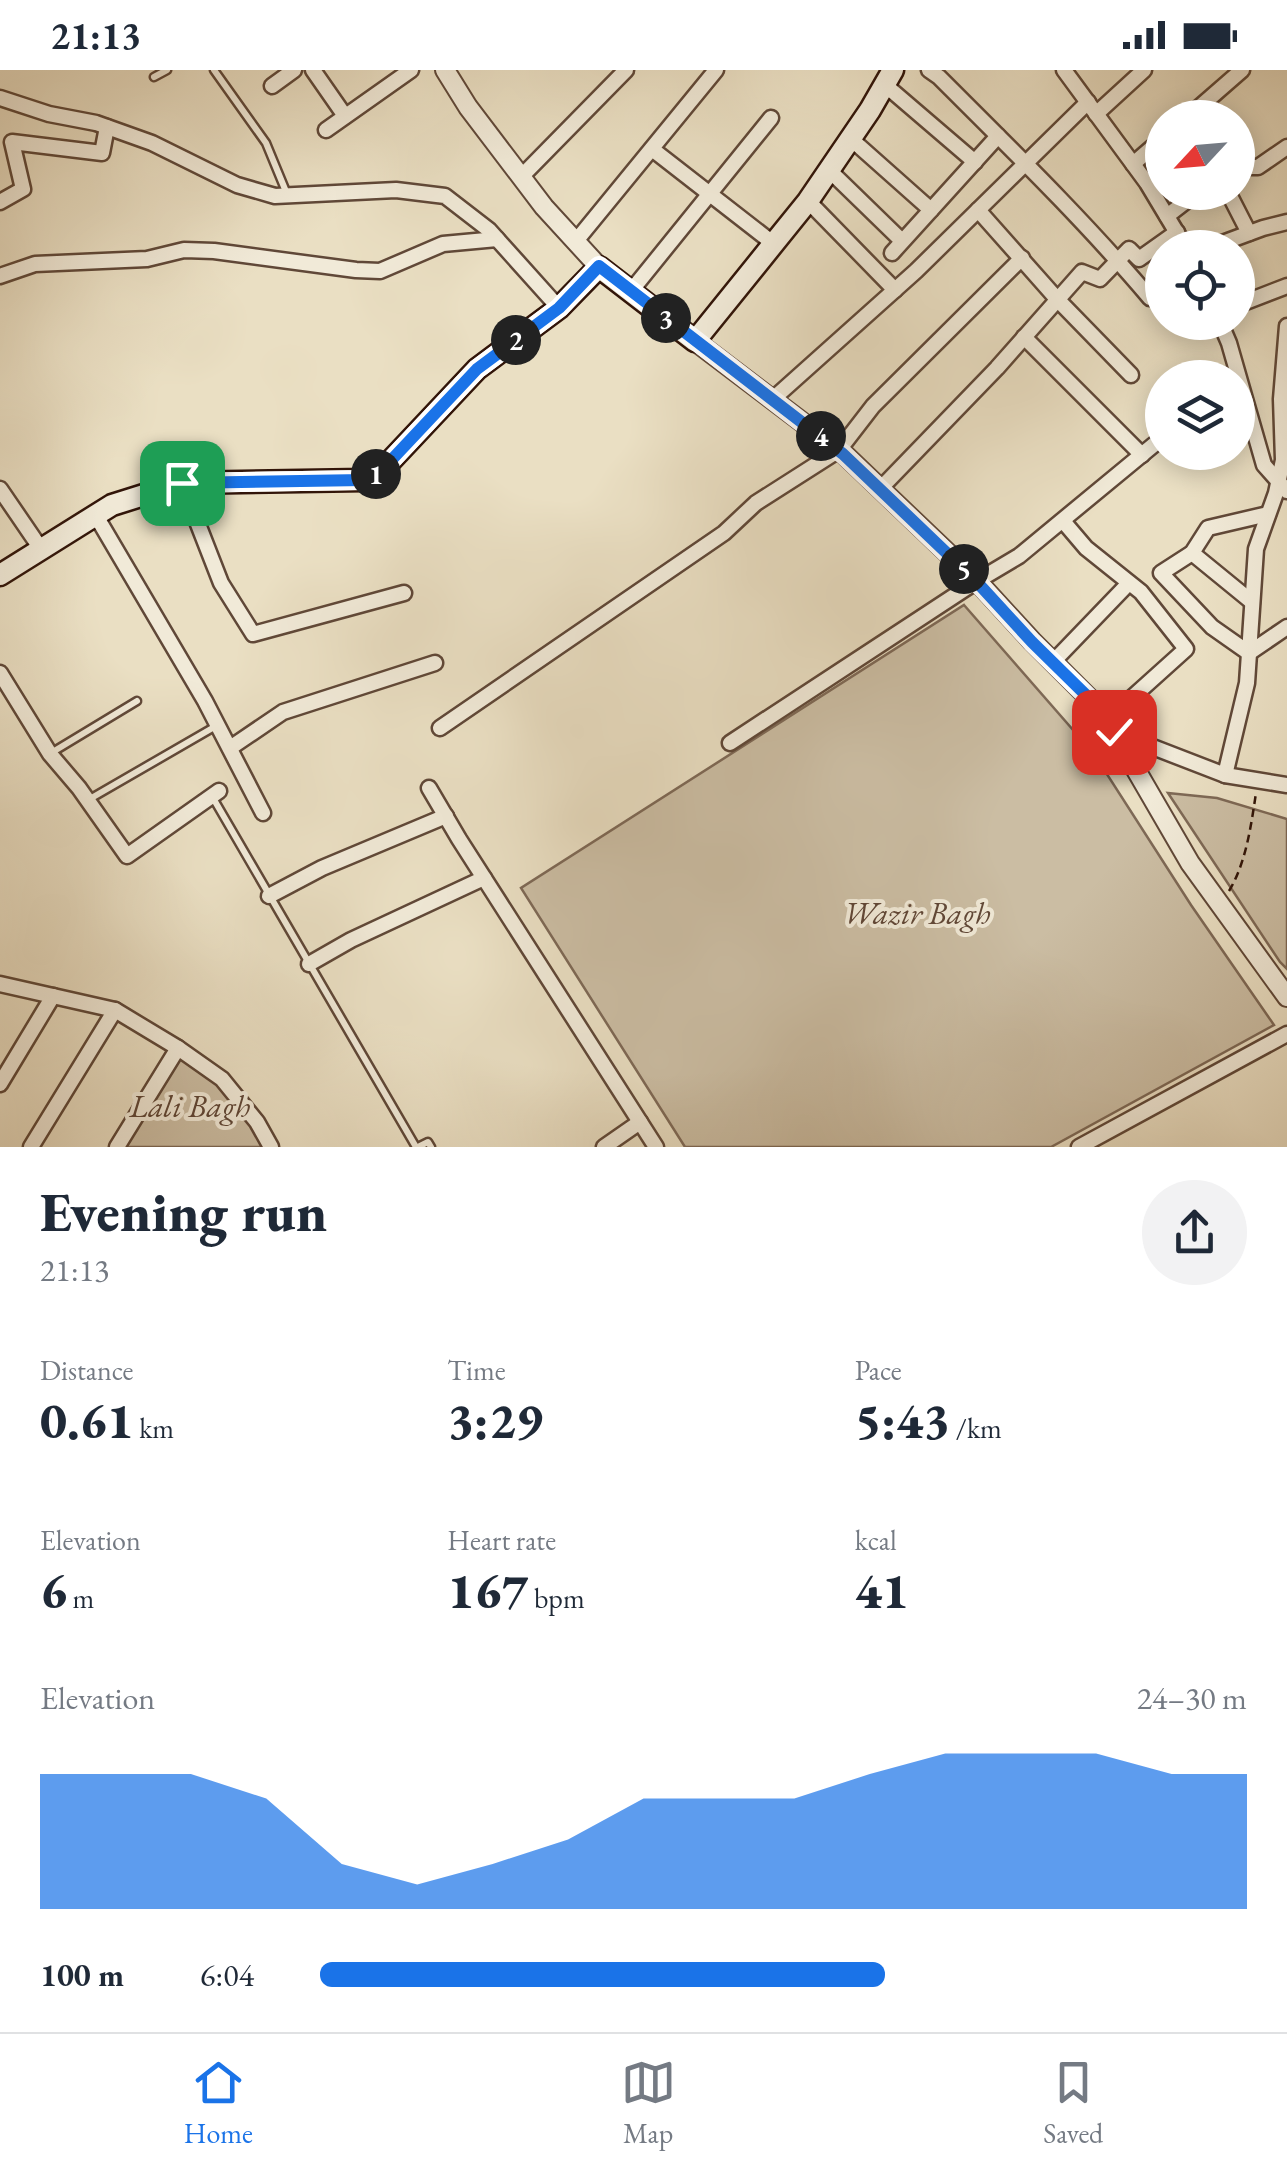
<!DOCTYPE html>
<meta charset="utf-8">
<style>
body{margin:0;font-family:"EB Garamond",serif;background:#f2f2f3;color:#1f2937;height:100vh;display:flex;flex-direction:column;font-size:38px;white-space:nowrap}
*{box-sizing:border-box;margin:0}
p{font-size:32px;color:#747a83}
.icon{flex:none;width:55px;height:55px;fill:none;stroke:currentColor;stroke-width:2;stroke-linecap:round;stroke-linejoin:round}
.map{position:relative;height:1077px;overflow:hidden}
.sheet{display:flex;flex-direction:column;background:#fff;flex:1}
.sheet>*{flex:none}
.needle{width:65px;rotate:244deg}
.buttons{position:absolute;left:1145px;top:30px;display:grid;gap:20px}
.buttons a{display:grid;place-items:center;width:110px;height:110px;border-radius:50%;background:#fff;box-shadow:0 5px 25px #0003;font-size:50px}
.pin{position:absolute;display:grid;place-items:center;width:85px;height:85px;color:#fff;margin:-42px;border-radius:20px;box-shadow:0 5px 15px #0006}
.km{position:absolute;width:50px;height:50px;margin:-25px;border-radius:50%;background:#222;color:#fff;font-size:28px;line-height:50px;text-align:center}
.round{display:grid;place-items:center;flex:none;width:105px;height:105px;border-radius:52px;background:#f2f2f3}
.overview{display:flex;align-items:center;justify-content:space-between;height:170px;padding:0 40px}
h1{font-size:55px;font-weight:800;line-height:75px}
.figures{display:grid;grid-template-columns:repeat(3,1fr);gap:15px;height:170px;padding:10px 40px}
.figures div{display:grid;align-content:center}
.figures b{font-size:50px;font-weight:800}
.figures small{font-size:28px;font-weight:400}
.figures p{font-size:28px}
.chart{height:280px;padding:20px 40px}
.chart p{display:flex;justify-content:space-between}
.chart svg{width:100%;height:180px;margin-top:10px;fill:#1a73e8;opacity:.7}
ul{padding:0 40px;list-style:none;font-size:32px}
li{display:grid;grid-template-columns:160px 120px 1fr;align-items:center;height:75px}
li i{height:25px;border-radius:12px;background:#1a73e8}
.status{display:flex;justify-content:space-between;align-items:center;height:70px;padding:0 50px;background:#fff;direction:ltr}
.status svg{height:28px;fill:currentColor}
.tab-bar{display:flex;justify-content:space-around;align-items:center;height:140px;border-top:2px solid #e0e1e3;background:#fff;font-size:28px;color:#747a83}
.tab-bar a{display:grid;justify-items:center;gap:5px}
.tab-bar .on{color:#1a73e8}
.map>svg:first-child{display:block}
</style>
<div class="status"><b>21:13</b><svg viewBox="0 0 49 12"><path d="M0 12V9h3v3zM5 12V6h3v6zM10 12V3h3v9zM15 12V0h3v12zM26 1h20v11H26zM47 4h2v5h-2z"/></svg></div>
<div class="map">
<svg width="1287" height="1077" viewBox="0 0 1287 1077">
<rect width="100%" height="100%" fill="#eadfc3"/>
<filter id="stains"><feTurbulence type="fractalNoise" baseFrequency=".002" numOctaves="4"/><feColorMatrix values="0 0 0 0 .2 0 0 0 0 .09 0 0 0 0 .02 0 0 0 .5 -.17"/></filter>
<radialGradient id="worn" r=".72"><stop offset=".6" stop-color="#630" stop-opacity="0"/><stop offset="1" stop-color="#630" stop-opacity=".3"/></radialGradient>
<g fill="#cbbda3" stroke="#7e6956" stroke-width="2.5">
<polygon points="964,535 1094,684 1191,835 1274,955 1051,1077 685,1077 521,818"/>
<polygon points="1168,723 1217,728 1287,749 1287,899 1280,892"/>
<polygon points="178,978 222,1009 271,1077 116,1077"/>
</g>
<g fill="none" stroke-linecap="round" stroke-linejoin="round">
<defs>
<g id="service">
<polyline points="214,0 266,73 287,124"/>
<polyline points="154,7 167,0"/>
<polyline points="51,683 137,631"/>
<polyline points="213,728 416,1077"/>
<polyline points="88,730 216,656"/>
<polyline points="418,1077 428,1072 431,1077"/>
</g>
<g id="minor">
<polyline points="313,0 345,46"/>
<path d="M 929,0 L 939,7 C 1011,79 1084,150 1150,228"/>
<polyline points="1064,0 1147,113 1186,178"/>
<polyline points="884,14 975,92"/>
<polyline points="272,16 294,0"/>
<polyline points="0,28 49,44 96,53 152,73 237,115 275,126 396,120 445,126 489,160 559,238"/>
<polyline points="1096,44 1144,0"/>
<polyline points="1187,48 1242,0"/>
<polyline points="326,60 411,0"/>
<polyline points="850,68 931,140"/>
<polyline points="652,79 774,174"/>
<polyline points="1133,94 1162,69"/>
<polyline points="829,100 902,171"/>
<polyline points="1238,100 1245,97 1258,97 1287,77"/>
<polyline points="521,107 626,0"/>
<polyline points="1228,122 1249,163"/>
<polyline points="808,131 895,220"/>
<polyline points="0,132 23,119 12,72 102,83 107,57"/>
<polyline points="978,140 1057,229 1131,305"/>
<polyline points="1167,146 1198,122"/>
<polyline points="576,171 716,0"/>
<polyline points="1209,178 1263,158 1287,152"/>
<polyline points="892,183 998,66"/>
<polyline points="0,206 35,194 147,189 184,180 214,181 356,200 380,201 443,174 497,169"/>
<polyline points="631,221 771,48"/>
<polyline points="1238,235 1287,216"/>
<polyline points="1220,252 1229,273 1264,395 1287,421"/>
<polyline points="1024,267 1142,385"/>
<polyline points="773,329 916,201 1088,32"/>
<polyline points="182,413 221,513 253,564 404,523"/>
<polyline points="0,419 41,479"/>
<polyline points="880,419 997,298 1082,202 1100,209 1129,179 1139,189 1177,162"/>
<polyline points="95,444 205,631 263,743"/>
<polyline points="1268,444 1208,458 1192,483 1161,503 1212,557 1249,583 1287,557"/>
<polyline points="1063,451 1086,478 1141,522 1186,579 1106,651"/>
<polyline points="1192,483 1252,532"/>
<polyline points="1053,592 1129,513"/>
<polyline points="0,603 50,684 79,718 127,786 219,721"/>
<polyline points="440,658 724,463 756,433 839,380 873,336 1022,188"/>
<polyline points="1114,662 1225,705 1287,715"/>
<polyline points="730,673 977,511 1019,486 1162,368"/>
<polyline points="230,678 283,642 435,593"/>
<polyline points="1225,705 1247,613 1256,479 1276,423 1283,390 1281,329 1287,256"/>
<polyline points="429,718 459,769 656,1077"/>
<polyline points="269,826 322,798 446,746"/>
<polyline points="309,894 351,870 484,808"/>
<polyline points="0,914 115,940 178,978 222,1009 257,1052 271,1077"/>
<polyline points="0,1014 53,926"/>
<polyline points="31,1077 115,940"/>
<polyline points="117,1077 178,978"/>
<polyline points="604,1077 640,1052"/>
<polyline points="1079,1077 1287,964"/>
</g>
<g id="tertiary">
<polyline points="445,0 468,37 544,137 599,197"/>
<polyline points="695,271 843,383 977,511 1032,571 1092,631 1114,662 1190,793 1287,927"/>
</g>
<polyline id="secondary" points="0,505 112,435 182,413 364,410 382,400 477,299 559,238 599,197 695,271 808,131 870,40 893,0"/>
</defs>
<use href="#service" stroke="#604838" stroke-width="11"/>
<use href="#minor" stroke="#604838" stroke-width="19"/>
<use href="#tertiary" stroke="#604838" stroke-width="22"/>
<use href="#secondary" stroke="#321509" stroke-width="25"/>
<path stroke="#321509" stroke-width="2.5" stroke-dasharray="8 5" stroke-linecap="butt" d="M 1229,821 C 1246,793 1251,756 1256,723"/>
<use href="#service" stroke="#f1ead8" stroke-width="6"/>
<use href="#minor" stroke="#f1ead8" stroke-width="14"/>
<use href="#tertiary" stroke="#f1ead8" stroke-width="18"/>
<use href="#secondary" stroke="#f1ead8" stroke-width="20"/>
</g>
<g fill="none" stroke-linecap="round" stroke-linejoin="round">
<defs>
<polyline id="route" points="182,413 364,410 382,400 477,299 559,238 599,196 843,384 976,511 1032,572 1092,631 1114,662"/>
</defs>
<use href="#route" stroke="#fff" stroke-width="20"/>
<use href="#route" stroke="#1a73e8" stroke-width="12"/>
</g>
<g text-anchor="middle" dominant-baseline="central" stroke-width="8" stroke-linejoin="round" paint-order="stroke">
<g font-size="32" font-style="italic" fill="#604737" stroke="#f1ead8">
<text x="917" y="843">Wazir Bagh</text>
<text x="190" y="1036">Lali Bagh</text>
</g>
</g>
<rect width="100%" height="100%" filter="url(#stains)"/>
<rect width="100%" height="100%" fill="url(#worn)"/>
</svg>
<div class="buttons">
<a><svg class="needle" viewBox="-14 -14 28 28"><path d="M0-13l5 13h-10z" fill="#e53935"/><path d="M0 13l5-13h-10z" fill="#747a83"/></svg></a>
<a><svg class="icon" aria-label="locate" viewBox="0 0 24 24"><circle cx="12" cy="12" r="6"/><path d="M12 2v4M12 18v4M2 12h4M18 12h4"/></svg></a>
<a><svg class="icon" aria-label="layers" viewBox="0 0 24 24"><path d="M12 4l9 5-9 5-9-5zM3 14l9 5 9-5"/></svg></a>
</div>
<div class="pin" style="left:182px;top:413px;background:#1e9e55"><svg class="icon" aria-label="arrive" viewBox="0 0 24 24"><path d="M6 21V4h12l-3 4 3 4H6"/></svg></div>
<div class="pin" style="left:1114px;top:662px;background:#d93025"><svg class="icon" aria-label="check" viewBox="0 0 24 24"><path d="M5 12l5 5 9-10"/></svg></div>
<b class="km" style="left:376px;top:404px">1</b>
<b class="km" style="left:516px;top:270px">2</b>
<b class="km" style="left:666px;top:248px">3</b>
<b class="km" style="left:821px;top:366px">4</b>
<b class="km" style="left:964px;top:499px">5</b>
</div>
<section class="sheet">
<div class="overview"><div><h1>Evening run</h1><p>21:13</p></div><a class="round"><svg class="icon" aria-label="share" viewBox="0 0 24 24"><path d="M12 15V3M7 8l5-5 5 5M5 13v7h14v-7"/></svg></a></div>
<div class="figures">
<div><p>Distance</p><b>0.61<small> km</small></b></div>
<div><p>Time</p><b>3:29</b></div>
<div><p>Pace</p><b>5:43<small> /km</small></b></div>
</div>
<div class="figures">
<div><p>Elevation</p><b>6<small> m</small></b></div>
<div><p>Heart rate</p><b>167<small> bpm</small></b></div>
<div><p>kcal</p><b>41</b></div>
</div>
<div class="chart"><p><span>Elevation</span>24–30 m</p>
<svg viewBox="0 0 160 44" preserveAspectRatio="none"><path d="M0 44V11L10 11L20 11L30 17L40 33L50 38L60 33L70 27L80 17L90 17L100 17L110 11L120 6L130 6L140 6L150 11L160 11V44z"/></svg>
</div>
<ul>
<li><b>100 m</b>6:04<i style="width:61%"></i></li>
</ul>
</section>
<nav class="tab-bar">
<a class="on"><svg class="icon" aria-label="home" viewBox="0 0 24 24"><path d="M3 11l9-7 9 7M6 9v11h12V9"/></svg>Home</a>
<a><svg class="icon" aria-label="map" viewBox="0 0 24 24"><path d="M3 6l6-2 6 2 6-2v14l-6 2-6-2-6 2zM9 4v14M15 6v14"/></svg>Map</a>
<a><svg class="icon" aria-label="saved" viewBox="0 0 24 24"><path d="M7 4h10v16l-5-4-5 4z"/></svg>Saved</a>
</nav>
